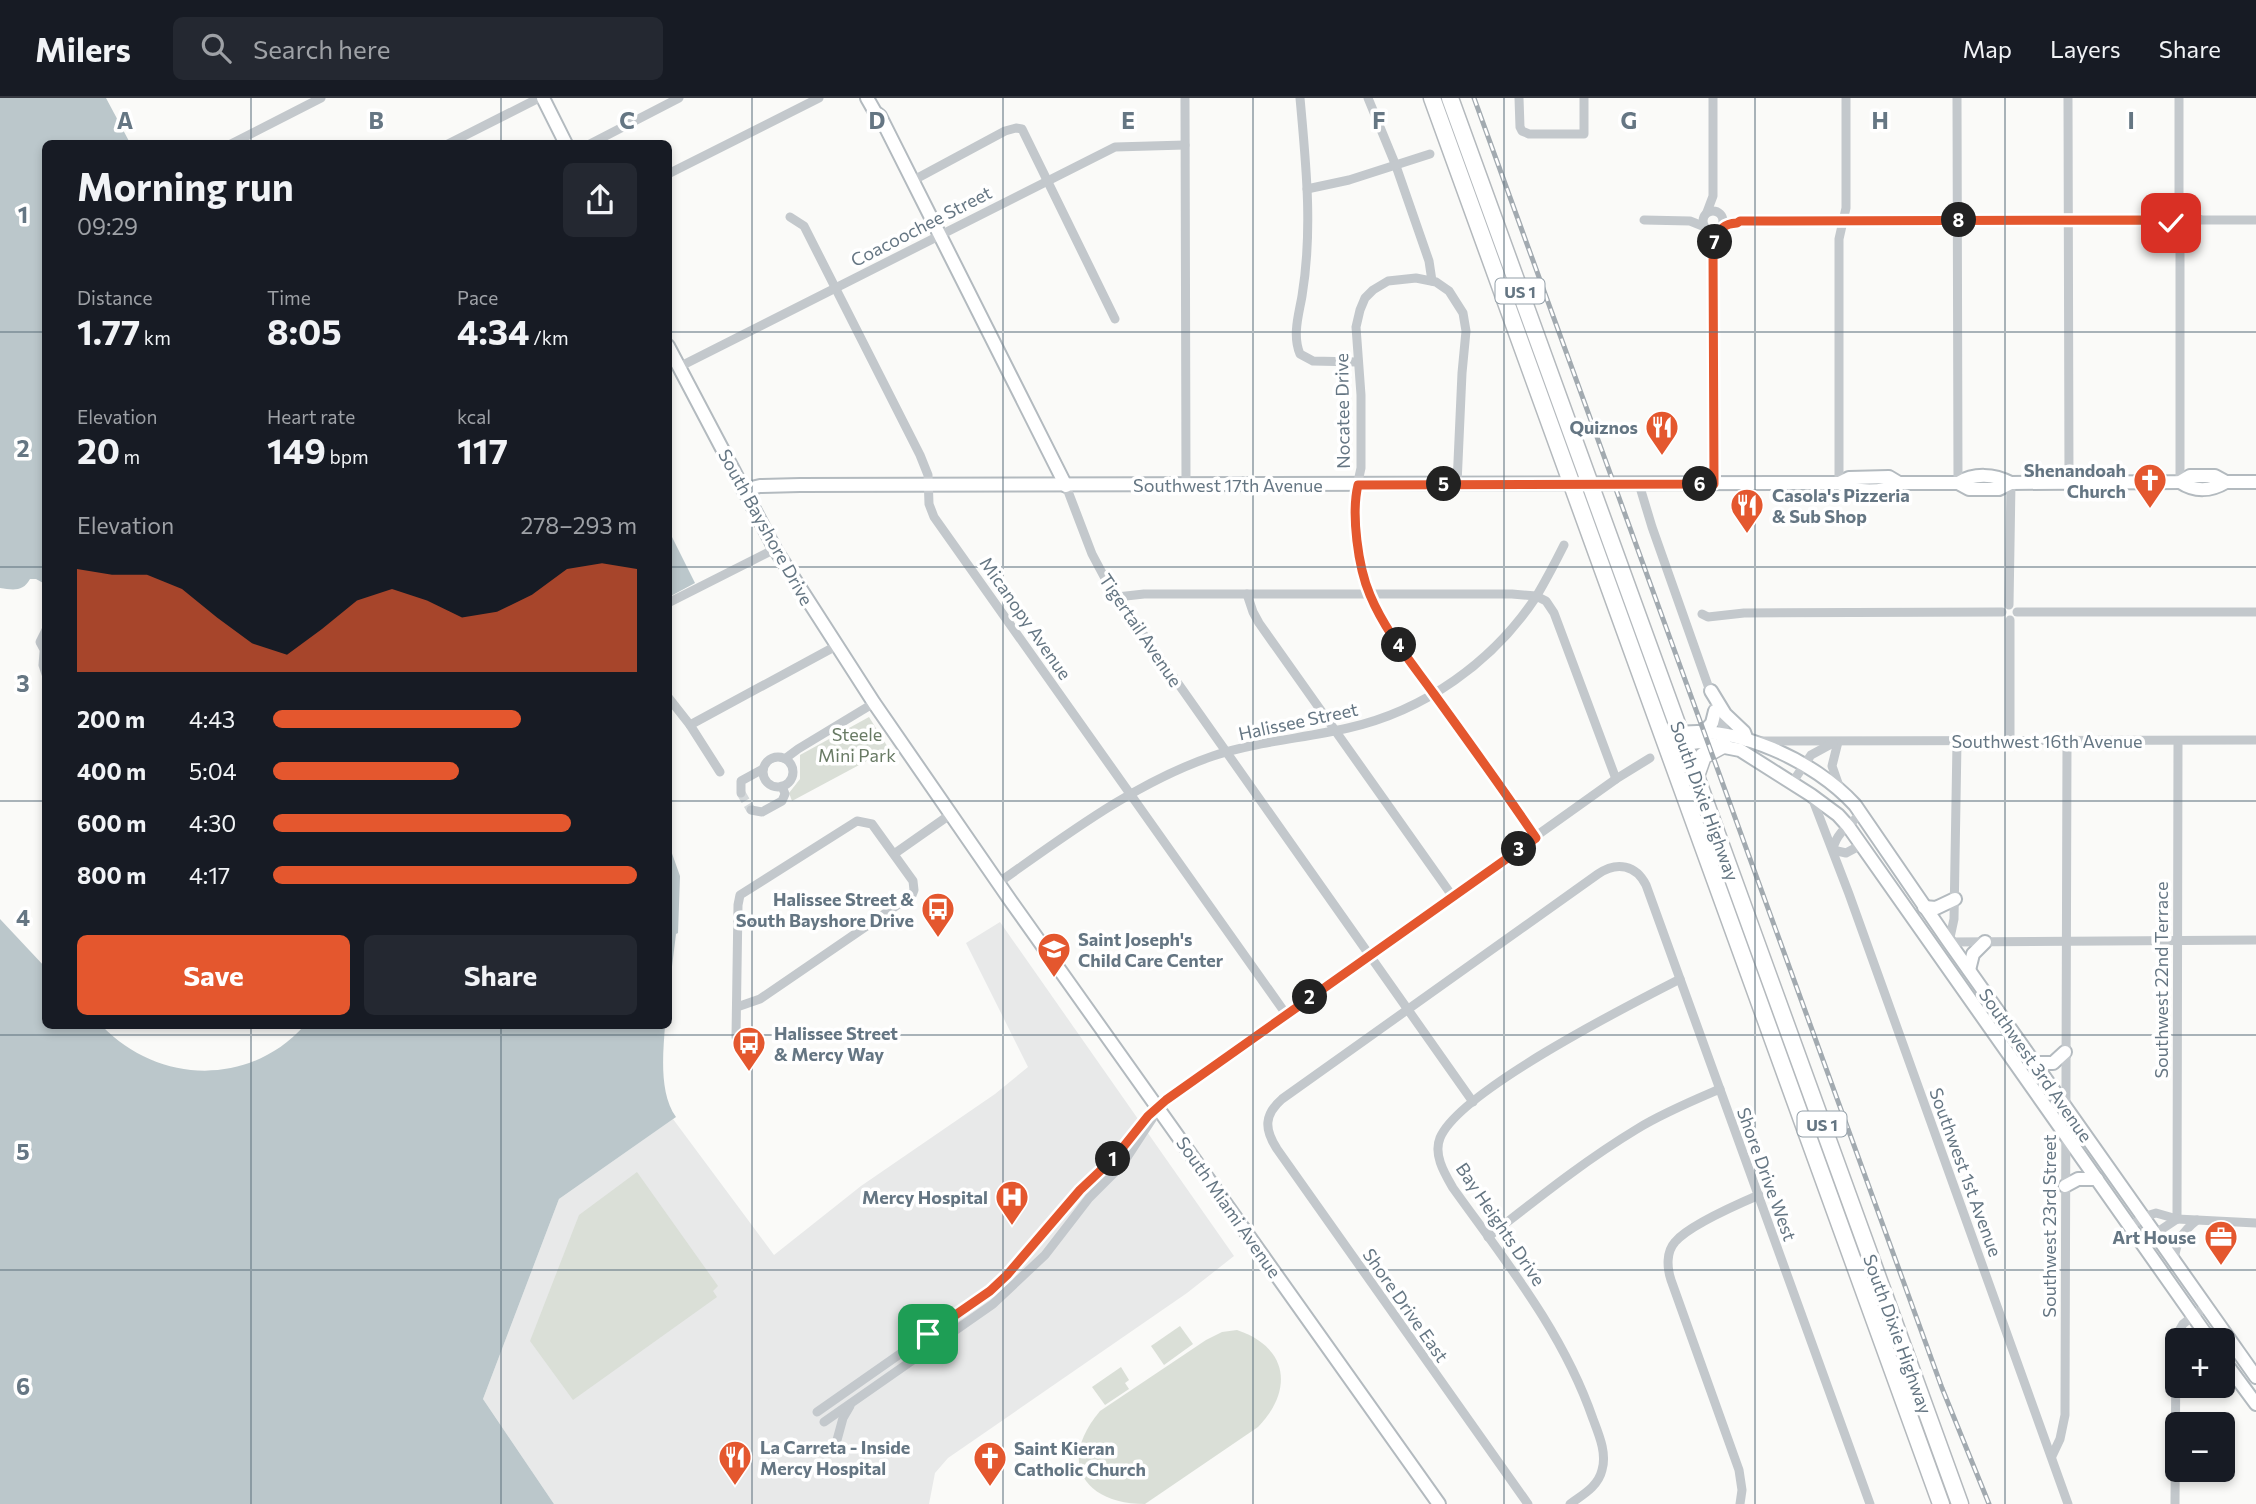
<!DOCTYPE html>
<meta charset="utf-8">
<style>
body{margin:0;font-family:Commissioner,sans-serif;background:#242831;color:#f1f3f6;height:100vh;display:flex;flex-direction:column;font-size:26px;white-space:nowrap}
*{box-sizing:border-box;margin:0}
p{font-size:23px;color:#9ea1a6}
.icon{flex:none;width:38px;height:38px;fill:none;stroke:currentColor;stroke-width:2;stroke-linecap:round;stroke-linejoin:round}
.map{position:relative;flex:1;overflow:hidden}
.details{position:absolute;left:42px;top:42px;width:630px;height:889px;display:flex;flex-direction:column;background:#171b24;border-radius:10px;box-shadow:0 4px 10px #0003}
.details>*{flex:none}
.controls{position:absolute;left:2165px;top:1230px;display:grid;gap:14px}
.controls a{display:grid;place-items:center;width:70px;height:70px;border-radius:10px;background:#171b24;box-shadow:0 4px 10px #0003;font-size:35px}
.pin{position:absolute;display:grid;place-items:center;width:60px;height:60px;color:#fff;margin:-30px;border-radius:14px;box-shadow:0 4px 10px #0006}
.km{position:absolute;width:35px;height:35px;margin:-18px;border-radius:50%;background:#222;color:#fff;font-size:19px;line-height:35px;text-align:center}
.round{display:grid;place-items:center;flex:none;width:74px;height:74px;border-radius:10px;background:#242831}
.head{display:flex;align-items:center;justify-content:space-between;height:119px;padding:0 35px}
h1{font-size:38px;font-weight:700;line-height:52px}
.metrics{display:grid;grid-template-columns:repeat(3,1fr);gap:10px;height:119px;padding:7px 35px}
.metrics div{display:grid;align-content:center}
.metrics b{font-size:35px;font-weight:700}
.metrics small{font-size:19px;font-weight:400}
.metrics p{font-size:19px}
.chart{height:196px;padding:14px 35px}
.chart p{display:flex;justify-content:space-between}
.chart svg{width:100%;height:126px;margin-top:7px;fill:#e4572e;opacity:.7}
.primary-button{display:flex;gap:14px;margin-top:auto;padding:14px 35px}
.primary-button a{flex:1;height:80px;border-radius:10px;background:#e4572e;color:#fff;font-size:28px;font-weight:700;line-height:80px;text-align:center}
.primary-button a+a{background:#242831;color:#f1f3f6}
ul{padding:0 35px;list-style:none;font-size:23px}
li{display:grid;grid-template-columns:112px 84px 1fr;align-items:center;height:52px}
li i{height:18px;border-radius:9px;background:#e4572e}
header{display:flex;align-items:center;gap:42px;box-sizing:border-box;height:98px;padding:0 35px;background:#171b24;border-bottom:2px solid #363941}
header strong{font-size:33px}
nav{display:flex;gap:38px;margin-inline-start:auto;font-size:24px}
.search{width:490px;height:63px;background:#242831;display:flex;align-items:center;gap:18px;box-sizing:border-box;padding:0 24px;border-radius:10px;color:#9ea1a6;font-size:26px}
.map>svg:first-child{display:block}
</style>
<header>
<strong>Milers</strong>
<div class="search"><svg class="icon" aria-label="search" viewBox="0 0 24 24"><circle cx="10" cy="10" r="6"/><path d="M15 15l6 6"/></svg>Search here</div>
<nav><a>Map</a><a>Layers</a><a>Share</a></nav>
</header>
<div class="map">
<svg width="2256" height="1406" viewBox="0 0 2256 1406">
<rect width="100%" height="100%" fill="#fafaf8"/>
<polygon fill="#e8e9e9" points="1000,824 1234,1158 1187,1195 948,1360 935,1375 929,1406 554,1406 483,1301 559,1101 673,1021 774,1157 861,1088 995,996 1028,969 966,845"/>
<g fill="#dadfd7">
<polygon points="869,619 889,651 792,703 789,695 800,681 800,657"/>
<polygon points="1682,660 1953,1406 1949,1406 1910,1301 1681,666"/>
<polygon points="637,1074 718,1188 713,1193 717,1199 573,1302 530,1243 579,1117"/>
<polygon points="1180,1228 1193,1246 1164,1267 1151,1248"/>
<path d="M 1237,1232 C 1288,1249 1294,1292 1258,1329 L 1145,1406 C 1085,1406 1056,1365 1100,1313 L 1206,1242 L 1222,1234 Z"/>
<polygon points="1121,1269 1129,1282 1125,1285 1129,1291 1105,1307 1092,1289"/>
</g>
<g fill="#bbc7cb">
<path d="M 0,0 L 106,0 L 130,45 L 46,46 L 45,486 L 36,481 L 30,481 C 23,494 13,492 0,490 Z"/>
<polygon points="669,433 695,485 669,499 668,499"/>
<polygon points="669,747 680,778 678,835 676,836 669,893"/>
<path d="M 0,821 L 45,869 L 46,928 L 102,928 C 158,986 249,989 304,928 L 665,928 C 663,956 659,995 676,1019 L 559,1101 L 483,1301 L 554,1406 L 0,1406 Z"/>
</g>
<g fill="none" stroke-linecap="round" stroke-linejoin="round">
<polyline stroke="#d5d9db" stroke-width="9" stroke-dasharray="9 4.5" stroke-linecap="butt" points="741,695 751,712"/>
<defs>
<g id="secondary">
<polyline points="543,0 566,46"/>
<polyline points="867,0 875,14 880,18 1066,388"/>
<polyline points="668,248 775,451 874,605 1010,802 1439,1406"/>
<path d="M 2180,384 C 2195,394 2211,393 2226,384"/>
<path d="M 1839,385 C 1856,395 1883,395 1899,385"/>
<path d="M 1958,385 C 1974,375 1994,376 2011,385 L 2180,384 L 2190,378 L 2215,378 L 2226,384 L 2256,384"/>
<polyline points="743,392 760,388 800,387 1839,385 1849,380 1889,379 1899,385 1958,385 1969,391 1999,391 2011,385"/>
<polyline points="1711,593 1725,616 1744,634 1747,642"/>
<polyline points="1703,635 1712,625 1715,613"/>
<path d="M 1674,636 C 1735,625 1815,663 1855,707 L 1949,844 L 2256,1279"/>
<polyline points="1677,647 1699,644 1740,652 1811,697 1838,717 1848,728 2210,1242"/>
<polyline points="1924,809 1936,810 1955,801"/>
<polyline points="1969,872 1973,856 1985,844"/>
<polyline points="2034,965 2053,965 2065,954"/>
<polyline points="2065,1088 2078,1081 2097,1081"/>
<polyline points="2222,1260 2256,1306"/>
</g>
<g id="highway">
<polyline points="1432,0 1941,1406"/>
<polyline points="1450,0 1960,1406"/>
<polyline points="1696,678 1703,658 1723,647"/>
</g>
</defs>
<use href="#secondary" stroke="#b3babf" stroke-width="16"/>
<use href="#highway" stroke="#b4b9bd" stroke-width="19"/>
<g stroke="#c3c8cc" stroke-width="9">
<polyline points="1185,0 1186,387"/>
<path d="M 1300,0 C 1306,66 1313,132 1302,198 C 1299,216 1292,237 1300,256 L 1313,263 L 1357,264"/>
<polyline points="1368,0 1396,68 1429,163 1432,183"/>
<polyline points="1519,0 1520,29 1522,33 1529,36 1584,36 1584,0"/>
<polyline points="1957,0 1958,385"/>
<polyline points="2068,0 2069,385"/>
<polyline points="231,46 321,0"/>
<polyline points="448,46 539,0"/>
<polyline points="590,46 679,0"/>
<polyline points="668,76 819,0"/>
<polyline points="912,83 1005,33 1016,30 1022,31 1115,221"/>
<polyline points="1307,91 1349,82 1430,56"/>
<circle cx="2180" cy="122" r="9"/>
<circle cx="1713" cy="123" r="10"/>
<polyline points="1707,114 1713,98 1713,0"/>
<polyline points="2175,114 2179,99 2179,0"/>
<polyline points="2188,117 2202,122 2256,122"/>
<polyline points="790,119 804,128 920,357 928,377 929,406 934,419 1286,916"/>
<polyline points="1644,122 1690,123 1705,129"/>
<polyline points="1722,128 1741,123 2157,122 2171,117"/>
<polyline points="2174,130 2180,145 2180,384"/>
<polyline points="679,269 1115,49 1185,47"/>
<polyline points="1839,385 1839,141 1846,110 1846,0"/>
<polyline points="1457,386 1462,275 1466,233 1463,215 1449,193 1436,184 1416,180 1388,183 1373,192 1365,200 1360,212 1356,229 1361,297 1361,370 1354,402 1357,435 1366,486 1388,530 1536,740"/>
<polyline points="1639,386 1652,429 1711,596"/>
<polyline points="1714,386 1713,149 1719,132"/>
<polyline points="1066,388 1092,456 1108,486 1473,1004"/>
<polyline points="1247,496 1253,514 1259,525 1453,799"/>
<polyline points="1117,499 1144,496 1512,496 1536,498 1546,503 1554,515 1616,681"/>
<polyline points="668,505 775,451"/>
<polyline points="2009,507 2011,385"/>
<polyline points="2017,514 2256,514"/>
<polyline points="1702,516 1708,519 1744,515 2002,514"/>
<polyline points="46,532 40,544 46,555"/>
<polyline points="44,554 43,567 46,576"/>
<polyline points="668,599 690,627 720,674"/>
<polyline points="1714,609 1729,641"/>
<polyline points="690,627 836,548"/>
<polyline points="1756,643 2256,642"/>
<polyline points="1838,644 1832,668 1839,688"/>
<polyline points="1957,644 1954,821 1949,844 2256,842"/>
<polyline points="2010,644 2010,522"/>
<circle cx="778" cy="674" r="15"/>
<polyline points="786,660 798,651 874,605"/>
<polyline points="1792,685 1811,657 1833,645"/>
<polyline points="741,695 741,683 763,671"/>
<polyline points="1811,697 1849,796 2068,1406"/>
<polyline points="751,712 762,714 782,703 785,696 782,688"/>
<path d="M 1833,751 C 1836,735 1850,726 1861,716"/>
<polyline points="1833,752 1846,755 1861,747"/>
<polyline points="894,756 951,716"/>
<path d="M 998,785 C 1065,738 1134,685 1213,658 C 1254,644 1305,640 1348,630 C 1424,613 1493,564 1536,499 C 1546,482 1555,465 1564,447"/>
<polyline points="736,939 738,807 740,797 857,723 872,726 913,783 914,792 912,797 760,901 737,909"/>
<polyline points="2177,1121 2178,643"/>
<polyline points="2130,1129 2143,1119 2156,1115 2177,1121 2256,1125"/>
<path d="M 1488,1139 C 1537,1101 1584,1063 1637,1031 C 1663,1015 1692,1003 1720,991"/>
<polyline points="2141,1145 2177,1121"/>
<path d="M 2174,1163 C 2176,1144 2182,1134 2197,1122"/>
<polyline points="2181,1242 2191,1238 2206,1237"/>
<polyline points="817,1314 990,1193 1037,1145 1080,1092 1116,1058 1148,1019 1166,1002 1616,681 1650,660"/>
<polyline points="824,1324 993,1206 1045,1157 1089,1100 1122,1067 1154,1018"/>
<polyline points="837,1342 843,1320 850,1308"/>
<polyline points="2052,1358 2060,1341 2065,1317 2067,643"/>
<path d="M 1528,1406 L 1277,1051 C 1264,1031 1264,1017 1282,1001 L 1598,776 C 1617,763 1636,767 1646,787 L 1870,1406"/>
<path d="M 1570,1406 C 1582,1397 1598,1389 1602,1372 C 1607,1355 1599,1337 1593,1321 C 1563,1234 1506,1164 1453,1090 C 1445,1076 1433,1057 1440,1040 C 1459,993 1631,906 1680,881"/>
<path d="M 1740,1406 L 1742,1392 L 1739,1372 L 1671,1182 C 1667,1170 1666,1154 1675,1144 C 1689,1127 1738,1106 1759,1097"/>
<polyline points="2175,1406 2176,1238 2183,1226 2206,1208"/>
</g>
<use href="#secondary" stroke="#fff" stroke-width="12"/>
<use href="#highway" stroke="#fff" stroke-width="16"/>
<defs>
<polyline id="rail" points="1474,0 1942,1290 1989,1406"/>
</defs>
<use href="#rail" stroke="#a2aab0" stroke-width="5"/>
<use href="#rail" stroke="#fff" stroke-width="2.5" stroke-dasharray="8" stroke-linecap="butt"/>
</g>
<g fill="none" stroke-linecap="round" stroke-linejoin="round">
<defs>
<path id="route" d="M 928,1236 L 990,1193 L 1007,1177 L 1080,1092 L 1116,1058 L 1148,1018 L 1166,1002 L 1536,740 C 1503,691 1468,643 1434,596 C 1411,564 1385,533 1370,497 C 1358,469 1351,416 1358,387 L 1714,386 L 1713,148 C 1720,135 1719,126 1737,125 L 1740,123 L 2157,122 L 2172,128 L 2171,125"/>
</defs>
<use href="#route" stroke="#fff" stroke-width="14"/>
<use href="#route" stroke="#e4572e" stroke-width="9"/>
</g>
<path fill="none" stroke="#657683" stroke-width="2" stroke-opacity="0.55" d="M 251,0 L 251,46M 501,0 L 501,46M 752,0 L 752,1406M 1003,0 L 1003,1406M 1253,0 L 1253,1406M 1504,0 L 1504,1406M 1755,0 L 1755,1406M 2005,0 L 2005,1406M 0,234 L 46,234M 668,234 L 2256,234M 0,469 L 46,469M 668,469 L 2256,469M 0,703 L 46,703M 668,703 L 2256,703M 251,928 L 251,1406M 501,928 L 501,1406M 0,937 L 2256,937M 0,1172 L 2256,1172"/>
<defs>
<symbol id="restaurant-pin" viewBox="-11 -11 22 30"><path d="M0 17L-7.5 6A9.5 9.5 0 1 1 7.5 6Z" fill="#e4572e" stroke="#fff"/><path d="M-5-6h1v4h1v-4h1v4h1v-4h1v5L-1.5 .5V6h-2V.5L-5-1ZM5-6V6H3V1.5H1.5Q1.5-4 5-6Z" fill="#fff"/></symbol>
<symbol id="church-pin" viewBox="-11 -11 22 30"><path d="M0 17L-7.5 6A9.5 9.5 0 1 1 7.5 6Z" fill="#e4572e" stroke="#fff"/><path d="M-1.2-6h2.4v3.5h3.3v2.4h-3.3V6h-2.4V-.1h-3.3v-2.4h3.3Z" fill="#fff"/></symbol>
<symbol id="bus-pin" viewBox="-11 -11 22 30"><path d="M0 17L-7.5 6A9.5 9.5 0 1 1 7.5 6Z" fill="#e4572e" stroke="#fff"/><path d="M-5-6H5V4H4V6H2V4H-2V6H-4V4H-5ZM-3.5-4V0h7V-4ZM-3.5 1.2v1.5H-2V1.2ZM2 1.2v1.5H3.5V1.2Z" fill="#fff"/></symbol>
<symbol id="school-pin" viewBox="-11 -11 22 30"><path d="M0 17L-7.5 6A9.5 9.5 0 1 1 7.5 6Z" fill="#e4572e" stroke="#fff"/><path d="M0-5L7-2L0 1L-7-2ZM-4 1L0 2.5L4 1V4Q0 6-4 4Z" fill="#fff"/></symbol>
<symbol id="hospital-pin" viewBox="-11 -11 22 30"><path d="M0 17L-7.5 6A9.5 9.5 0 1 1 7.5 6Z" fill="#e4572e" stroke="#fff"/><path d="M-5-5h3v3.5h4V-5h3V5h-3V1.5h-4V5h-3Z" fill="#fff"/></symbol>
<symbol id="office-pin" viewBox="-11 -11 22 30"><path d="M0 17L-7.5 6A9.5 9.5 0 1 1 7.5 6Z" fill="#e4572e" stroke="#fff"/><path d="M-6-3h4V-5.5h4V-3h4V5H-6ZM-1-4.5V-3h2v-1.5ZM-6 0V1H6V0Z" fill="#fff"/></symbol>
</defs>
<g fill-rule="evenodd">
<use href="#restaurant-pin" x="1643" y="310" width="38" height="52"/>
<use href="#church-pin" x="2131" y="363" width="38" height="52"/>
<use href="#restaurant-pin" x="1728" y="388" width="38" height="52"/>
<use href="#bus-pin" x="919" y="792" width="38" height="52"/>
<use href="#school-pin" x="1035" y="832" width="38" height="52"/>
<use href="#bus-pin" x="730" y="926" width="38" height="52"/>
<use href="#hospital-pin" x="993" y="1080" width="38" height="52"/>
<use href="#office-pin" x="2202" y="1120" width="38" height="52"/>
<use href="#restaurant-pin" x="716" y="1340" width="38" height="52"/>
<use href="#church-pin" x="971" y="1341" width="38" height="52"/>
</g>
<g text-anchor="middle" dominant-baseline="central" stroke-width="7" stroke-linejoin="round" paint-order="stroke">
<g fill="#fff" stroke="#939fa8" stroke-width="2">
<rect x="1495.5" y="180.5" width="49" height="25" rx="5"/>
<rect x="1797.5" y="1013.5" width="49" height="25" rx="5"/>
</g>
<g font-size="16" font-weight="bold" fill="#657683">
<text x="1520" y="193">US 1</text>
<text x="1822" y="1026">US 1</text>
</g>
<g font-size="18" fill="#657683" stroke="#fff">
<text transform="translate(921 128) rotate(-27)">Coacoochee Street</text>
<text transform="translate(1342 313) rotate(-91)">Nocatee Drive</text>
<text x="1228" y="387">Southwest 17th Avenue</text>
<text transform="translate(766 429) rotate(61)">South Bayshore Drive</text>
<text transform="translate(1026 520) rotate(55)">Micanopy Avenue</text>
<text transform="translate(1141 532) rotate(56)">Tigertail Avenue</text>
<text transform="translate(1298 623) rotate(-12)">Halissee Street</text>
<text x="2047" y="643">Southwest 16th Avenue</text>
<text transform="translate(1705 703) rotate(70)">South Dixie Highway</text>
<text transform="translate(2161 882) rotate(-90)">Southwest 22nd Terrace</text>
<text transform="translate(2036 967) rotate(55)">Southwest 3rd Avenue</text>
<text transform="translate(1966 1074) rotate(70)">Southwest 1st Avenue</text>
<text transform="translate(1767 1076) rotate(70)">Shore Drive West</text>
<text transform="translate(1229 1109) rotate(55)">South Miami Avenue</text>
<text transform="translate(1501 1126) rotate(56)">Bay Heights Drive</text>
<text transform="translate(2049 1128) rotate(-90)">Southwest 23rd Street</text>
<text transform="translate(1406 1207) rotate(55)">Shore Drive East</text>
<text transform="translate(1898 1236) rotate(70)">South Dixie Highway</text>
</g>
<g font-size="18" font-weight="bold" fill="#657683" stroke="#fff" text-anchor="end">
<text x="1638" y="329">Quiznos</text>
<text x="2126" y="372">Shenandoah<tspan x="2126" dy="21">Church</tspan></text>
<text x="1772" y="397" text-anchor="start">Casola's Pizzeria<tspan x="1772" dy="21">&amp; Sub Shop</tspan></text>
<text x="914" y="801">Halissee Street &amp;<tspan x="914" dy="21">South Bayshore Drive</tspan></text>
<text x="1078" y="841" text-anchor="start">Saint Joseph's<tspan x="1078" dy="21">Child Care Center</tspan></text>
<text x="774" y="935" text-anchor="start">Halissee Street<tspan x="774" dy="21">&amp; Mercy Way</tspan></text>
<text x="988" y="1099">Mercy Hospital</text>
<text x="2196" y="1139">Art House</text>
<text x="760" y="1349" text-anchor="start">La Carreta - Inside<tspan x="760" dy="21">Mercy Hospital</tspan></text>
<text x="1014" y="1350" text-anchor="start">Saint Kieran<tspan x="1014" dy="21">Catholic Church</tspan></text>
</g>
<g font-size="18" fill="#687a64" stroke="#fff">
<text x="857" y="636">Steele<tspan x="857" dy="21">Mini Park</tspan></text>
</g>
</g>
<g font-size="23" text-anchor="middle" font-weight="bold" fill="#657683" stroke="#fff" stroke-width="7" stroke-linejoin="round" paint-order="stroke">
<text x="125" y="31">A</text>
<text x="376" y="31">B</text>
<text x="627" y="31">C</text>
<text x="877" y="31">D</text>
<text x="1128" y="31">E</text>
<text x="1379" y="31">F</text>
<text x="1629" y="31">G</text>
<text x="1880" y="31">H</text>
<text x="2131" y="31">I</text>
<text x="23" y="125">1</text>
<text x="23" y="359">2</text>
<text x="23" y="594">3</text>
<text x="23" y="828">4</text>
<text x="23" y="1062">5</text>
<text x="23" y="1297">6</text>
</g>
</svg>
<div class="controls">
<a>+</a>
<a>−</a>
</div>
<div class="pin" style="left:928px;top:1236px;background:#1e9e55"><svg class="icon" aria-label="arrive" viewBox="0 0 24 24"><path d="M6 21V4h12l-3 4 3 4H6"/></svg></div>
<div class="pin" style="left:2171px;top:125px;background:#d93025"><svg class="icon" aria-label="check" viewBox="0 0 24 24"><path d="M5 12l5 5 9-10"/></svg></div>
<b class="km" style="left:1113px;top:1061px">1</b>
<b class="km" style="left:1310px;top:899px">2</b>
<b class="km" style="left:1519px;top:751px">3</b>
<b class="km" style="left:1399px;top:547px">4</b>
<b class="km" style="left:1444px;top:386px">5</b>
<b class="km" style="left:1700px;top:386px">6</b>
<b class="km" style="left:1715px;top:144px">7</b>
<b class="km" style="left:1959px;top:122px">8</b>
<section class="details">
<div class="head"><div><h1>Morning run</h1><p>09:29</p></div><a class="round"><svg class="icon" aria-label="share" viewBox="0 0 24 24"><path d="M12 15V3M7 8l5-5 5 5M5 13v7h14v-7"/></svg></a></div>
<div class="metrics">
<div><p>Distance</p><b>1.77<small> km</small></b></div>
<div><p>Time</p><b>8:05</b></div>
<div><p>Pace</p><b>4:34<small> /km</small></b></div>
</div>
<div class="metrics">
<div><p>Elevation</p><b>20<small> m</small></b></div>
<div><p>Heart rate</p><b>149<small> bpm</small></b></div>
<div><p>kcal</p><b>117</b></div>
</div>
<div class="chart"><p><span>Elevation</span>278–293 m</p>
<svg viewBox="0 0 160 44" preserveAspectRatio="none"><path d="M0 44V8L10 10L20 10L30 15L40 25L50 34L60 38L70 29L80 19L90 15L100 19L110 25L120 23L130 17L140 8L150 6L160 8V44z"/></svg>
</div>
<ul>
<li><b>200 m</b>4:43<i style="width:68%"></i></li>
<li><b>400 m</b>5:04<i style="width:51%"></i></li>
<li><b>600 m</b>4:30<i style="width:82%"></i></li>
<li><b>800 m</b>4:17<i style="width:100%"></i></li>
</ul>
<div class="primary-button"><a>Save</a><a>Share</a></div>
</section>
</div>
